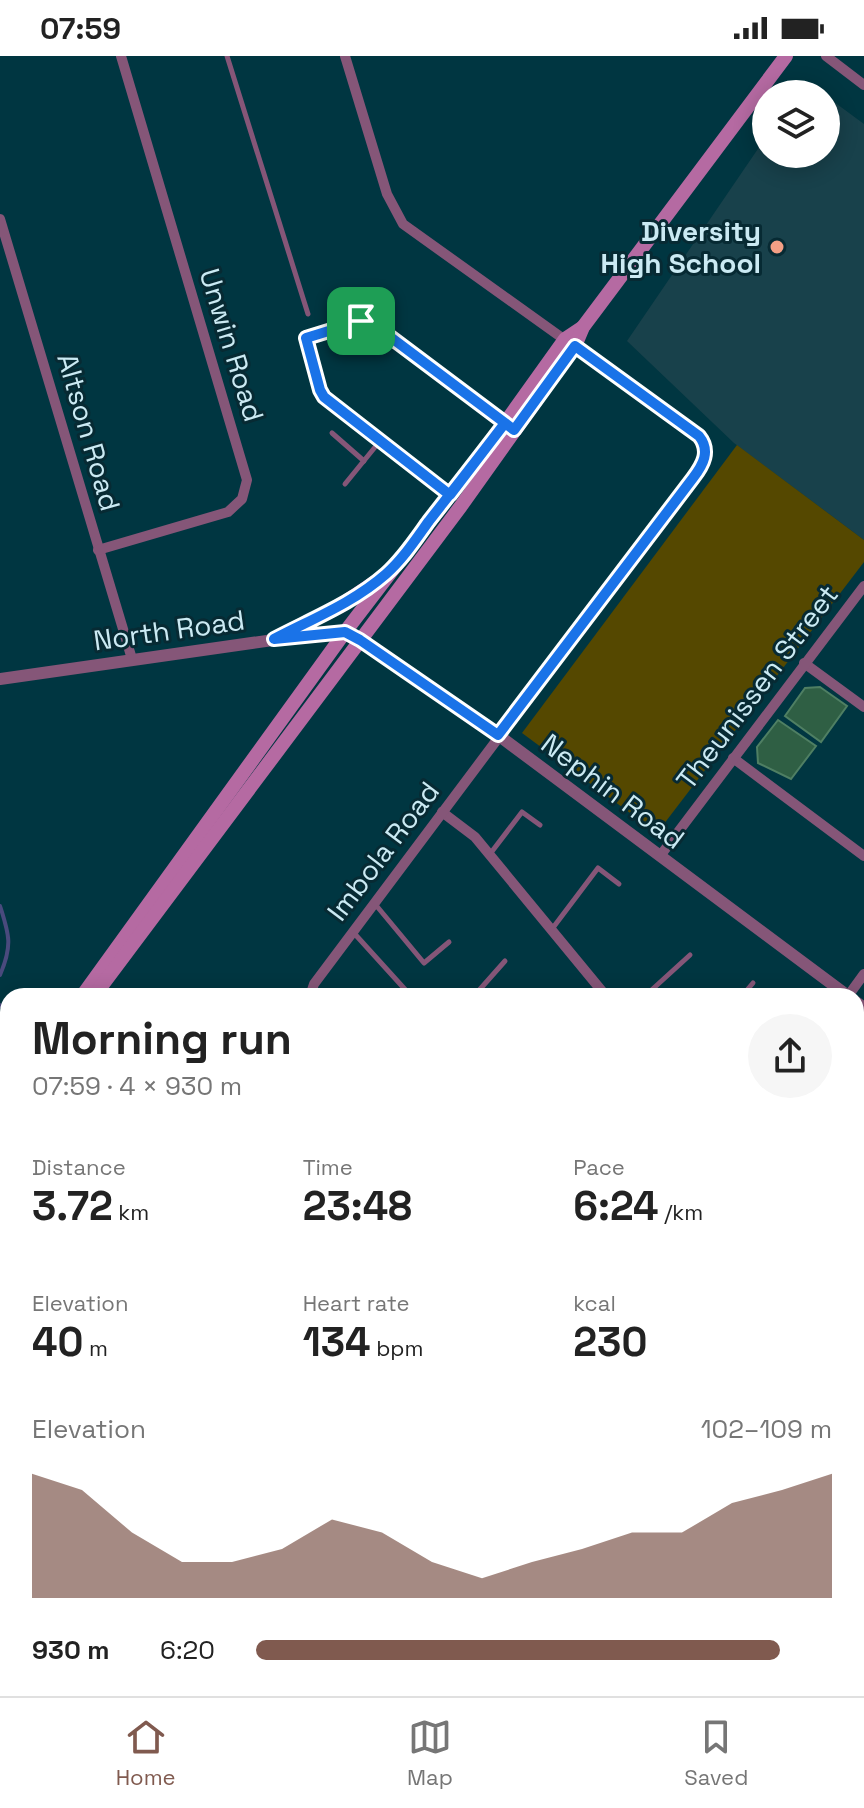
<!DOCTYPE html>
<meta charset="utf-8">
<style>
body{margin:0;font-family:"Space Grotesk",sans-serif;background:#f6f6f6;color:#222;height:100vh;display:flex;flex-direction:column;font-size:30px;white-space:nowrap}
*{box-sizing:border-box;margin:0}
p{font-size:26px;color:#767676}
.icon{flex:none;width:44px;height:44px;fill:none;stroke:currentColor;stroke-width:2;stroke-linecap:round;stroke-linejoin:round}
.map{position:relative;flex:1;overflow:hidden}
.drawer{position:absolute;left:0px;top:932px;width:864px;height:708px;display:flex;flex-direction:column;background:#fff;border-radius:24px 24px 0 0;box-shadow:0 4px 20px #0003}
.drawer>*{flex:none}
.tools{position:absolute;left:752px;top:24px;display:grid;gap:16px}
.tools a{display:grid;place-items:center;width:88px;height:88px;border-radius:50%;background:#fff;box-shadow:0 4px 20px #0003;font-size:40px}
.pin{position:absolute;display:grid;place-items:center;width:68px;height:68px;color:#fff;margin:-34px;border-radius:16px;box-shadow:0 4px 12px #0006}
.round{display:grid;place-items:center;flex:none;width:84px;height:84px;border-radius:42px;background:#f6f6f6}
.summary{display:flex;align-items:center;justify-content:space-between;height:136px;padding:0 32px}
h1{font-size:44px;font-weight:800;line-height:60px}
.stats{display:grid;grid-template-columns:repeat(3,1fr);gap:12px;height:136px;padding:8px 32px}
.stats div{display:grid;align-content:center}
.stats b{font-size:40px;font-weight:800}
.stats small{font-size:22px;font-weight:400}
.stats p{font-size:22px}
.chart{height:224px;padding:16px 32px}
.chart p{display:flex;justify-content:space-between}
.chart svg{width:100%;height:144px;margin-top:8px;fill:#805a4f;opacity:.7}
ul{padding:0 32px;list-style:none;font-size:26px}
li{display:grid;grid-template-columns:128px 96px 1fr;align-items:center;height:60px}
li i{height:20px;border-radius:10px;background:#805a4f}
.status{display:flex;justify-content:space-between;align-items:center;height:56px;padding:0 40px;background:#fff;direction:ltr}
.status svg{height:22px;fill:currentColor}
.dock{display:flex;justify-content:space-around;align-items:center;height:112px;border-top:2px solid #e0e0e0;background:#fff;font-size:22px;color:#767676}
.dock a{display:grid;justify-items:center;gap:4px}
.dock .selected{color:#805a4f}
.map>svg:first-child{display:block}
</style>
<div class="status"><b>07:59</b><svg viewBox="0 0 49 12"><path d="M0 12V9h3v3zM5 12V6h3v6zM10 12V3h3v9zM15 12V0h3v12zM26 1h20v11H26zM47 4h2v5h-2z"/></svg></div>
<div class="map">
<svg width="864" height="1640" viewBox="0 0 864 1640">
<rect width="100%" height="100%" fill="#003641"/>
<polygon fill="#18414b" points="826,40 864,68 864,484 734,387 627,285 766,81 766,98 826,98"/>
<g fill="#554800">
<polygon points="737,389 864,484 864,506 657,777 522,677"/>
<polygon points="322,1632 413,1632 416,1640 326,1640"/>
</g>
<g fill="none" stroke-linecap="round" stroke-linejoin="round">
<g stroke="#494a7d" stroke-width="4">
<path d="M 0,850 C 9,878 13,889 0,919"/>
<polyline points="0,949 8,956"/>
</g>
</g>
<g fill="#2f5f44" stroke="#4f7f63" stroke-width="2">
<polygon points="820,631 847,650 821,686 785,660 805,632"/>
<polygon points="778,664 816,690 791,723 758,707 757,691"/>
</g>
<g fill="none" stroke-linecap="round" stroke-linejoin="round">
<g stroke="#855678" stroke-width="5">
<polyline points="227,0 308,258"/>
<polyline points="332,377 364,405"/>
<polyline points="345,428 380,385"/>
<polyline points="449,438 324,341 320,334 306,282 361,265 369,266 503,366"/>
<polyline points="490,798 522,756 540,769"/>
<polyline points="375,848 424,907 449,886"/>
<polyline points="552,873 598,812 619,828"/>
<polyline points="353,876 411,940"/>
<polyline points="474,940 505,905"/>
<polyline points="645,940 690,899"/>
<polyline points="742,940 753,927"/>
<polyline points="856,1338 864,1347"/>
</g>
<g stroke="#855678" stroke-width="10">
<polyline points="826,0 864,29"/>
<polyline points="0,163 132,603"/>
<polyline points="98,494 228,456 242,443 247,424 121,0"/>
<polyline points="804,607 864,651"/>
<polyline points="733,702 864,800"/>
<polyline points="442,756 475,781 606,940"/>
<polyline points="660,800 864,530"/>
<path d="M 310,940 L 314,928 L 693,422 C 703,409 711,395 699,380 L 403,168 L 387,138 L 345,0"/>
<polyline points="848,940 864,918"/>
<polyline points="856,1047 864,1052"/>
<polyline points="856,1092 864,1085"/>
<polyline points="856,1241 864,1251"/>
<polyline points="0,1349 8,1347"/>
<polyline points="856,1427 864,1420"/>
<polyline points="0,1451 8,1450"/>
<polyline points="856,1478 864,1487"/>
<polyline points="0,1554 8,1552"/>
<polyline points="166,1632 168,1640"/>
<polyline points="722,1632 728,1640"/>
<polyline points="74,1640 111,1632"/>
</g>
<g stroke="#855678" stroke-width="12">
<polyline points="0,623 329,576 345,576 360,584 498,679 848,940"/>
<polyline points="856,946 864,952"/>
</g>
<g stroke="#b56aa2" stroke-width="14">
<polyline points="274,583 333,554 381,522"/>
<polyline points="82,940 345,576 505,367 565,283 583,271"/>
<polyline points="94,940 461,450 575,290 583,271 786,0"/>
<polyline points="0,1021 8,1014"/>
<polyline points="0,1035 8,1028"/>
</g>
</g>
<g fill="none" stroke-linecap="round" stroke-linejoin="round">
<defs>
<path id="route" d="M 361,265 L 377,271 L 505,367 C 480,400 454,433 429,465 C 416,483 403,503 386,518 C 353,547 312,563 274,583 L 345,576 L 360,584 L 498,679 L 693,422 C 703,409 711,395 699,380 L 575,290 L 514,374 L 505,367 L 450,439 L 324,341 L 320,334 L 306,282 L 361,265"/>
</defs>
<use href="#route" stroke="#fff" stroke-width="16"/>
<use href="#route" stroke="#1a73e8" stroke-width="10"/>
</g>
<circle fill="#f39f85" stroke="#072a33" stroke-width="3" cx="777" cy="191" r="8"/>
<g text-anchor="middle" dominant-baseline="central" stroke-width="6" stroke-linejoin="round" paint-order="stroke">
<g font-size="28" font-weight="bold" fill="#cbeaf3" stroke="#072a33" text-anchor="end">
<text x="761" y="175">Diversity<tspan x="761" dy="32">High School</tspan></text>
</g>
<g font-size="28" fill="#cbeaf3" stroke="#072a33">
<text transform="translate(232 289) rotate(73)">Unwin Road</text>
<text transform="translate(89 376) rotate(74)">Altson Road</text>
<text transform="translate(169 574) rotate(-8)">North Road</text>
<text transform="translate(757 631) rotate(-53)">Theunissen Street</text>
<text transform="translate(613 735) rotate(37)">Nephin Road</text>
<text transform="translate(383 795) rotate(-53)">Imbola Road</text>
</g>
</g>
</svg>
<div class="tools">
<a><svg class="icon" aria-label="layers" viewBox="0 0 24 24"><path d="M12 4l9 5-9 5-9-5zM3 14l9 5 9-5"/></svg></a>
</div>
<div class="pin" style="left:361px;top:265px;background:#1e9e55"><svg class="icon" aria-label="arrive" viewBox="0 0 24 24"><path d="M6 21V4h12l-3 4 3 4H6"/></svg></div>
<section class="drawer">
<div class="summary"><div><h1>Morning run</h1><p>07:59 · 4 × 930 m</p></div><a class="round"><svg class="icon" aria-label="share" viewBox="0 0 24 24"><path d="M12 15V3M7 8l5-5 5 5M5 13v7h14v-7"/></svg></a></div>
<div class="stats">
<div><p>Distance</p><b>3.72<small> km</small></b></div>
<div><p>Time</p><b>23:48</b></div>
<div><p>Pace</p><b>6:24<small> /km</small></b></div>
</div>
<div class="stats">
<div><p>Elevation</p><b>40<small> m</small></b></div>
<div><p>Heart rate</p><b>134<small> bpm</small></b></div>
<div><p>kcal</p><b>230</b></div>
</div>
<div class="chart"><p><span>Elevation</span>102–109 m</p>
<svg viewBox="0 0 160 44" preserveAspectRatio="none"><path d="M0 44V6L10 11L20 24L30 33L40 33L50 29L60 20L70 24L80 33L90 38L100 33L110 29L120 24L130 24L140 15L150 11L160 6V44z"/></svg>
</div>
<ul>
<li><b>930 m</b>6:20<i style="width:91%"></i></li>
</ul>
</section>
</div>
<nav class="dock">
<a class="selected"><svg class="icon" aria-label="home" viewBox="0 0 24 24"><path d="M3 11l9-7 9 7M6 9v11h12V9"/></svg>Home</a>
<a><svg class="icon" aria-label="map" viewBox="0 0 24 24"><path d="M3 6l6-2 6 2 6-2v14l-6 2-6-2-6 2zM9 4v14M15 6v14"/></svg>Map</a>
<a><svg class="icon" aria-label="saved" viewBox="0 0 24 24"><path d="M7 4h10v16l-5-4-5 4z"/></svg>Saved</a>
</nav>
